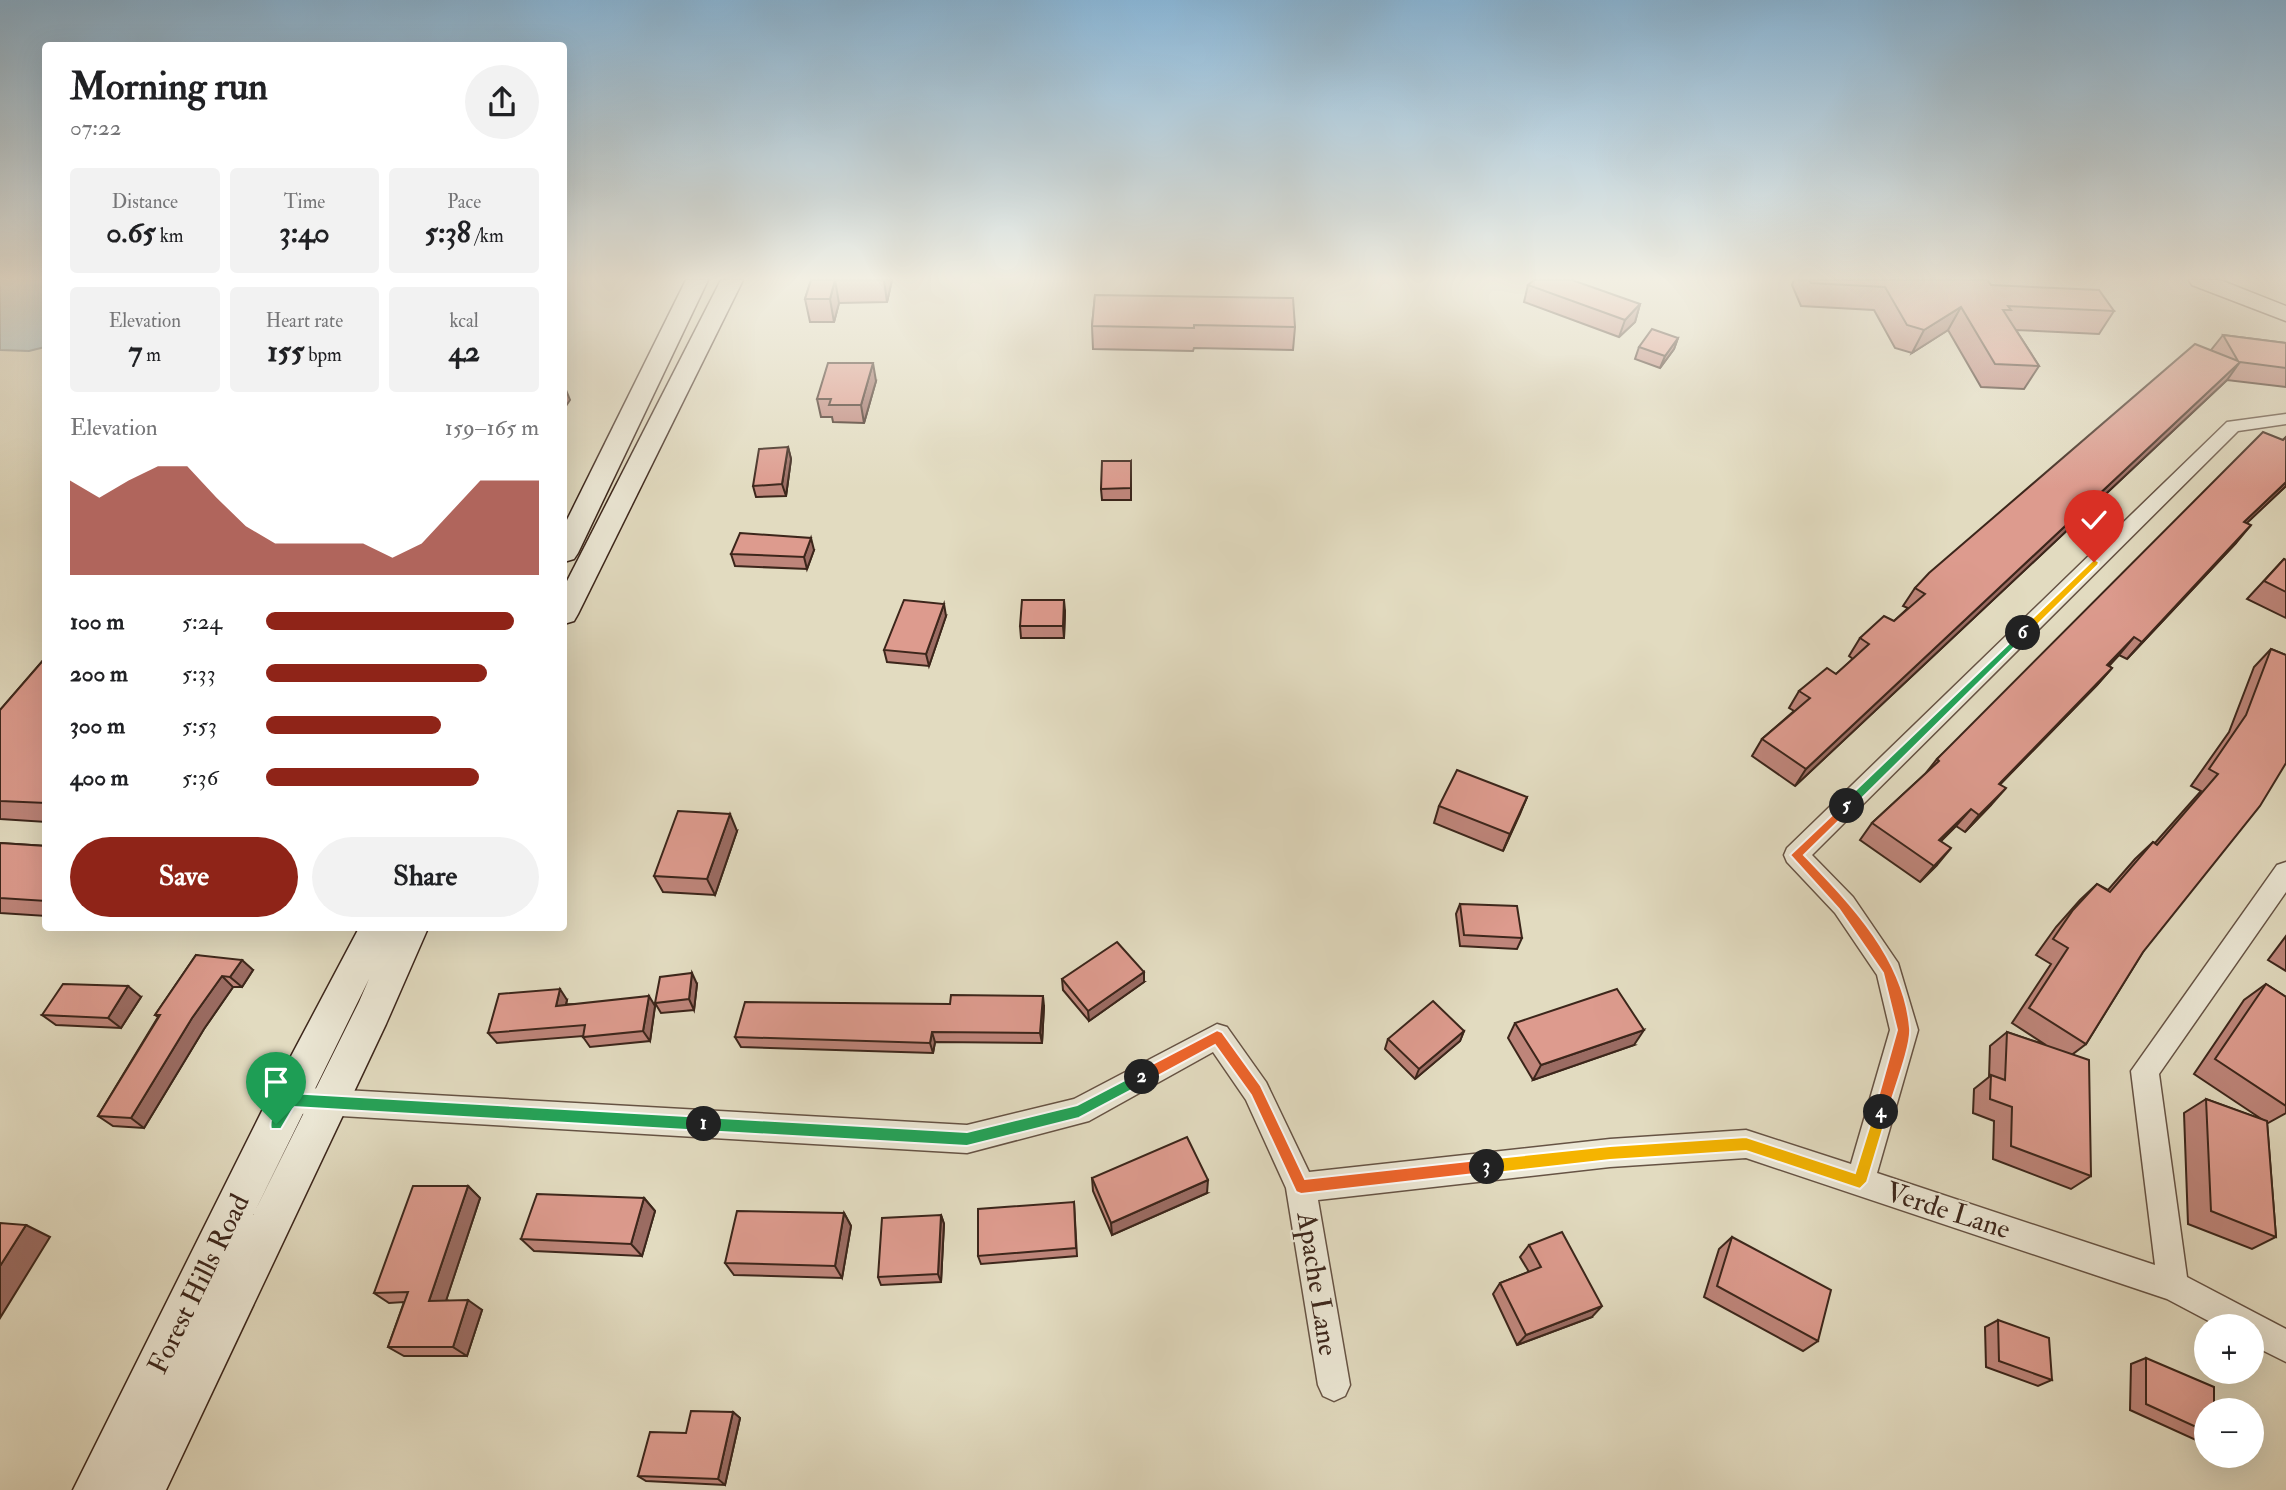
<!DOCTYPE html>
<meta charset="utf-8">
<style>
body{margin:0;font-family:"IM FELL Double Pica",serif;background:#f2f2f2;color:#202124;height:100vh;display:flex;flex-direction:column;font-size:26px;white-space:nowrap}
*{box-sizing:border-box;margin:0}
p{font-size:23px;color:#757577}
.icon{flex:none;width:38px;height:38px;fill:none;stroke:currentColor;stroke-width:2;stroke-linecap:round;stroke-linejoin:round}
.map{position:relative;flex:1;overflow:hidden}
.sheet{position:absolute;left:42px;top:42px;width:525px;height:889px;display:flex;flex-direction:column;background:#fff;border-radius:7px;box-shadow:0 7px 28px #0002}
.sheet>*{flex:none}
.tools{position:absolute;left:2194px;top:1314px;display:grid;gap:14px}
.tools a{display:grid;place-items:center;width:70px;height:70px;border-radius:50%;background:#fff;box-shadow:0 7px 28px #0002;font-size:35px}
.pin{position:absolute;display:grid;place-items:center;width:60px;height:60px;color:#fff;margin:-72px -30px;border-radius:50% 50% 50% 0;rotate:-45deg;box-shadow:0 0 7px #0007}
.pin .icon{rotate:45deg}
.km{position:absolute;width:35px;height:35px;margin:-18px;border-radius:50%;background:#222;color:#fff;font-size:19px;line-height:35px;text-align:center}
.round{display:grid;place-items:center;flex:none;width:74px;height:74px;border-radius:37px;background:#f2f2f2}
.overview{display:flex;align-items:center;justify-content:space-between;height:119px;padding:0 28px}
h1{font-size:38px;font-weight:700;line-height:52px}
.metrics{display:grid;grid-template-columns:repeat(3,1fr);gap:10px;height:119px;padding:7px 28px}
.metrics div{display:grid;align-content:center;border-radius:7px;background:#f2f2f2;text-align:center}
.metrics b{font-size:30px;font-weight:700}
.metrics small{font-size:19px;font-weight:400}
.metrics p{font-size:19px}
.chart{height:196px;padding:14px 28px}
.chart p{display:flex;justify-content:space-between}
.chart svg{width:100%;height:126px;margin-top:7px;fill:#8f2418;opacity:.7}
.action{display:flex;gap:14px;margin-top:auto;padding:14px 28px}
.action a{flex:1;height:80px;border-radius:42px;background:#8f2418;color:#fff;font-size:28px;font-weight:700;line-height:80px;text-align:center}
.action a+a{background:#f2f2f2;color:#202124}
ul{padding:0 28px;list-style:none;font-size:23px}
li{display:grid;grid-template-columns:112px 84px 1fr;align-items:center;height:52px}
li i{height:18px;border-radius:9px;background:#8f2418}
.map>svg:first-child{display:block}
</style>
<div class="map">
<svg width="2286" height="1490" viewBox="0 0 2286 1490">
<rect width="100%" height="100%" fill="#e2dbc0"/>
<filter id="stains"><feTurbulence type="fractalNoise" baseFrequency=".00286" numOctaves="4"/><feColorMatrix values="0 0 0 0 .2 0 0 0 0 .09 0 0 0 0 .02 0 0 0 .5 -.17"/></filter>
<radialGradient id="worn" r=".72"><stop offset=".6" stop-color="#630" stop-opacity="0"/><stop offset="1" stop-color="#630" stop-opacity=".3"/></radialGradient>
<polygon fill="#9bb8be" stroke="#757e7d" stroke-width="2" points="0,280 45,280 45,347 29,351 0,350"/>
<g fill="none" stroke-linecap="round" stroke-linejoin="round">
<defs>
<polygon id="street" points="2286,414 2286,424 2238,431 1812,855 1853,897 1898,963 1918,1030 1877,1173 2155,1265 2131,1071 2277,865 2286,862 2286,892 2159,1074 2187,1277 2286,1329 2286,1362 2252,1345 2252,1326 2218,1326 2167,1299 1746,1158 1610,1167 1318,1200 1350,1385 1345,1396 1334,1401 1323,1396 1318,1385 1286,1188 1246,1100 1213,1052 1089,1121 967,1153 290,1113 280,1109 276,1100 280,1091 290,1087 967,1125 1074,1099 1217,1024 1227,1027 1266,1082 1309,1172 1610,1139 1746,1130 1851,1164 1890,1030 1877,975 1835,913 1787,862 1784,855 1787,848 2227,422"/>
<g id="secondary">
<polygon points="686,280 708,280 578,553 574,559 564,562 564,526"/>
<polygon points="721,280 743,280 578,614 574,621 564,624 564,587"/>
<polygon points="2189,280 2220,280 2286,306 2286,321 2192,285"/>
<path d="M 359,928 L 428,928 L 386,1024 L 166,1490 L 73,1490 L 262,1111 ZM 369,979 L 359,1002 L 253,1215 Z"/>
</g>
</defs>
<use href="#street" stroke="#665344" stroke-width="3"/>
<use href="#secondary" stroke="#3c261b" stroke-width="3"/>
<use href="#street" fill="#ece8d6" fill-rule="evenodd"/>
<use href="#secondary" fill="#ece8d6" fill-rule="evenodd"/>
</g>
<g fill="#be857a" stroke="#3c261b" stroke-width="2">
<polygon points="811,280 892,280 887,302 839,303 834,322 810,322 805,299"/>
<polygon points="1794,280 1987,280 1991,285 2114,311 2099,334 2016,330 2039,366 2024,389 1981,387 1948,330 1912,353 1895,348 1874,310 1801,306 1792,285"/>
<polygon points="1528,285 1640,304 1635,322 1619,337 1524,302"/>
<polygon points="1095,295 1295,327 1293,350 1194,348 1193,351 1093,349 1092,326"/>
<polygon points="2223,335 2286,343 2286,387 2227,380 1795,786 1752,756 1762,739 1794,711 1789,708 1799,691 1836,674 1853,659 1849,656 1860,638 1894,621 1908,608 1903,606 1915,588 2211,350"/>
<polygon points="1678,338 1674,349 1660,368 1635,359 1639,347"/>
<polygon points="876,381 864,423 833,422 832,417 821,417 817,399"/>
<polygon points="2286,437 2286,486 2246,523 2236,543 2127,659 2119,655 2109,666 2112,668 2097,685 2000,784 1991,805 1965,832 1956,826 1941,841 1937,865 1920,882 1860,840 1872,823 1925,774 1937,759"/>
<polygon points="788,447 791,459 786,496 756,497 753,486"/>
<polygon points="1131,461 1131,500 1102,500 1101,489"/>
<polygon points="814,550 807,569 735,566 731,554"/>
<polygon points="2284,559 2286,560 2286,618 2247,599"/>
<polygon points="1065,611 1064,638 1021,638 1020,626"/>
<polygon points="946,616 929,666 887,662 884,650"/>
<polygon points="2271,649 2286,655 2143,952 2086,1044 2073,1054 2091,1176 2071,1189 1993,1159 1994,1121 1973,1113 1974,1089 1989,1077 1990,1046 2007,1032 2046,1045 2012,1023 2051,964 2036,955 2056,927 2080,900 2097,884 2108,890 2135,859 2153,842 2155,843 2201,791 2191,786 2229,732 2254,667"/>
<polygon points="46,657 46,822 0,819 0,710"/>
<polygon points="1527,797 1503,851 1434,823 1439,806"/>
<polygon points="737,831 715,895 663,892 654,876"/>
<polygon points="0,843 46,846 46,916 0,913"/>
<polygon points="1460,904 1522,938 1517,949 1460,946 1456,914"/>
<polygon points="2286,936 2286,971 2268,960"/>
<polygon points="196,955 253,970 242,987 233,987 204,1029 144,1128 113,1126 98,1116 158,1017 155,1015"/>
<polygon points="1062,979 1144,982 1089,1021 1063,990"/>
<polygon points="697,984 694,1010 661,1013 655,1003"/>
<polygon points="2266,984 2286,997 2286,1113 2268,1123 2267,1123 2276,1237 2252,1249 2188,1224 2184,1113 2206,1099 2263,1120 2194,1074 2244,1000"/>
<polygon points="141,997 121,1028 56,1025 42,1015"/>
<polygon points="567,1000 566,1004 655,1006 650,1041 590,1047 583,1037 583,1036 497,1043 488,1033"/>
<polygon points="1044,1006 1042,1043 935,1042 933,1053 741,1047 735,1037"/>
<polygon points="1515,1023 1634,1045 1533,1080 1508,1038"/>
<polygon points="1464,1031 1460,1041 1415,1079 1385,1049 1388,1039"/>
<polygon points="1092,1178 1207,1193 1112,1235 1093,1191"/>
<polygon points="468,1186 480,1198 446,1300 482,1310 467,1356 404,1356 388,1347 404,1302 389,1303 374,1293"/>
<polygon points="644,1198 655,1211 642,1256 534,1251 521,1239"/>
<polygon points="1074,1202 1077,1256 981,1264 978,1256"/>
<polygon points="844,1213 851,1226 842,1278 734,1275 725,1263"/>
<polygon points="941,1215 944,1224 941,1282 881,1285 878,1277"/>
<polygon points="1732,1237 1818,1341 1803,1351 1704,1297 1719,1249"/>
<polygon points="1529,1245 1592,1317 1517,1345 1493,1294 1500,1283 1529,1272 1520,1257"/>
<polygon points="1998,1320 2052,1380 2038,1386 1986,1367 1985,1327"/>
<polygon points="2146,1358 2207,1410 2207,1438 2198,1441 2130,1410 2131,1364"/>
<polygon points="733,1412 740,1418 725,1485 646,1481 638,1476 686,1433"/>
</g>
<g fill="#9b6c63" stroke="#3c261b" stroke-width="2">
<polygon points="835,280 839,303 834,322 830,299"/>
<polygon points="884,280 892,280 887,302"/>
<polygon points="1640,304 1635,322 1619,337 1625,320"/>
<polygon points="1961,307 1948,330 1912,353 1924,330"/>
<polygon points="1678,338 1674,349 1660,368 1665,356"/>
<polygon points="2240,362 2227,380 1795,786 1806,769"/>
<polygon points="873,363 876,381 864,423 861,405"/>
<polygon points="564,385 570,400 564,409"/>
<polygon points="788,447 791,459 786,496 782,484"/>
<polygon points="2286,482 2286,486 2229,540 2244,522"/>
<polygon points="2251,525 2236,543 2127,659 2142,642"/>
<polygon points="811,538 814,550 807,569 804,557"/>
<polygon points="1064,600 1065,611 1064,638 1063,626"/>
<polygon points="944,604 946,616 929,666 926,654"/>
<polygon points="2134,637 2119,655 2092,682 2107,665"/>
<polygon points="2112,668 2097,685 1984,801 1999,784"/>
<polygon points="2006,788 1991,805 1965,832 1979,815"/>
<polygon points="1527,797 1520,814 1503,851 1510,834"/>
<polygon points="1971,809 1956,826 1925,857 1939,840"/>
<polygon points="730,814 737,831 715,895 707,879"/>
<polygon points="1951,848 1937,865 1920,882 1934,866"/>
<polygon points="242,960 253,970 242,987 230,977"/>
<polygon points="1144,972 1144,982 1089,1021 1088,1011"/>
<polygon points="692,973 697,984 694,1010 689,999"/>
<polygon points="222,976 233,987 204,1029 144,1128 131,1118 192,1018"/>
<polygon points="128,986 141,997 121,1028 108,1018"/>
<polygon points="560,989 567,1000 563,1016 556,1006"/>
<polygon points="649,996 655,1006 650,1041 643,1031"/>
<polygon points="1043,996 1044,1006 1042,1043 1040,1033"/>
<polygon points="1644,1030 1634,1045 1533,1080 1541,1065"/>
<polygon points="1464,1031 1460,1041 1415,1079 1419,1069"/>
<polygon points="932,1032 935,1042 933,1053 930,1043"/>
<polygon points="1208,1180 1207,1193 1112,1235 1111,1223"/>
<polygon points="468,1186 480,1198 443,1310 429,1301"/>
<polygon points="644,1198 655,1211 642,1256 631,1244"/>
<polygon points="844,1213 851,1226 842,1278 835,1266"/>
<polygon points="941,1215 944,1224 941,1282 938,1274"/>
<polygon points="26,1225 50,1237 0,1318 0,1266"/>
<polygon points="468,1300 482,1310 467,1356 453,1347"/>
<polygon points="1602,1306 1592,1317 1517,1345 1526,1335"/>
<polygon points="733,1412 740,1418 725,1485 718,1479"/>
</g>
<g fill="#dd9b8e" stroke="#3c261b" stroke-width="2">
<polygon points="811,280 835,280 830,299 805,299"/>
<polygon points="1534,280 1572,280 1640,304 1625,320 1528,285"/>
<polygon points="1809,280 1987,280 1991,285 2099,290 2114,311 2008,306 2011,310 2003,310 2039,366 1995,364 1961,307 1924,330 1907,325 1885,287 1811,283"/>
<polygon points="1095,295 1293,298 1295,327 1194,325 1194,328 1092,326"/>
<polygon points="1652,329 1678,338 1665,356 1639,347"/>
<polygon points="2223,335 2286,343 2286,368 2240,362 1806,769 1762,739 1810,698 1799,691 1827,668 1836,674 1869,644 1860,638 1884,616 1894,621 1925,594 1915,588 1929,573 2195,344 2238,361"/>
<polygon points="828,363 873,363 861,405 829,405 831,399 817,399"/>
<polygon points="2263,432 2283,440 2286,437 2286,482 2244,522 2251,525 2142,642 2134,637 2107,665 2112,668 1999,784 2006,788 1979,815 1971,809 1939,840 1951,848 1934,866 1872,823 1939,761 1937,759"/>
<polygon points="788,447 782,484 753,486 759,449"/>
<polygon points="1102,461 1131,461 1131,488 1101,489"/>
<polygon points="740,533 811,538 804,557 731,554"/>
<polygon points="2284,559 2286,560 2286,592 2264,581"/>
<polygon points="904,600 944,604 926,654 884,650"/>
<polygon points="1022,600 1064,600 1063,626 1020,626"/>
<polygon points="2271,649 2286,655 2286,763 2260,806 2143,952 2086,1044 2029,1008 2068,948 2053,939 2073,910 2097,884 2110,892 2153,842 2157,845 2218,774 2209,769 2246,715"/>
<polygon points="46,657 46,803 0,801 0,710"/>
<polygon points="1457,770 1527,797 1510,834 1439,806"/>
<polygon points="678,811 730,814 707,879 654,876"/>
<polygon points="0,843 46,846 46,901 0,898"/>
<polygon points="1460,904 1517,906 1522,938 1464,935"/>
<polygon points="1117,942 1144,972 1088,1011 1062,979"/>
<polygon points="196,955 242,960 230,977 222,976 192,1018 131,1118 98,1116 160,1015 155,1015"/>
<polygon points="692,973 689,999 655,1003 660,977"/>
<polygon points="63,984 128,986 108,1018 42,1015"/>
<polygon points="2266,984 2286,997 2286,1106 2215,1059"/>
<polygon points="560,989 556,1006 649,996 643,1031 583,1037 585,1025 488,1033 499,994"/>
<polygon points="1617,989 1644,1030 1541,1065 1515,1023"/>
<polygon points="951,995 1043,996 1040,1033 932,1032 930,1043 735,1037 745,1002 950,1004"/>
<polygon points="1433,1001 1464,1031 1419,1069 1388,1039"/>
<polygon points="2007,1032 2089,1060 2091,1176 2011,1146 2012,1107 1990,1099 1991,1075 2005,1080"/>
<polygon points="2206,1099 2267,1121 2276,1237 2211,1211"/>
<polygon points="1187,1137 1208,1180 1111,1223 1092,1178"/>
<polygon points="413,1186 468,1186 429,1301 468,1300 453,1347 388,1347 408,1292 374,1293"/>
<polygon points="537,1194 644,1198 631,1244 521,1239"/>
<polygon points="1074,1202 1076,1248 978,1256 978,1209"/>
<polygon points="737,1211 844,1213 835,1266 725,1263"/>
<polygon points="941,1215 938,1274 878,1277 882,1218"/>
<polygon points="0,1223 26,1225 0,1266"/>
<polygon points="1562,1232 1602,1306 1526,1335 1500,1283 1541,1267 1529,1245"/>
<polygon points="1732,1237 1831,1290 1818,1341 1717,1286"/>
<polygon points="1998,1320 2049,1338 2052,1380 1999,1361"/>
<polygon points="2146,1358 2214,1387 2214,1410 2207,1410 2207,1432 2146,1404"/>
<polygon points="691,1411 733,1412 718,1479 638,1476 650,1432 686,1433"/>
</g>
<linearGradient id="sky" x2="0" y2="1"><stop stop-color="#89b6d7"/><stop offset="0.57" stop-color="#f2efe3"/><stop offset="1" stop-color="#f2efe3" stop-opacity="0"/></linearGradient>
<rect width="2286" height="489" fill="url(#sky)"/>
<path fill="#22a559" stroke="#fff" stroke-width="2" d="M 290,1093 L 704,1117 L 711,1124 L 704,1131 L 294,1107 L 281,1129 L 271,1129 C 268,1119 280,1098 290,1093 Z"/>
<polygon fill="#22a559" stroke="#fff" stroke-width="2" points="1142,1071 1147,1072 1147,1082 1079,1118 967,1146 704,1131 697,1124 704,1117 967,1132 1077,1105"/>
<polygon fill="#f0652b" stroke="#fff" stroke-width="2" points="1217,1030 1222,1032 1261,1086 1305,1179 1487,1159 1494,1167 1492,1172 1301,1194 1296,1192 1251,1095 1215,1045 1147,1082 1137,1082 1137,1072"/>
<polygon fill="#f5b400" stroke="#fff" stroke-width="2" points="1881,1105 1888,1112 1867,1182 1860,1189 1746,1151 1610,1160 1487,1174 1480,1167 1487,1159 1610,1146 1746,1137 1855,1173 1874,1112"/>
<path fill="#f0652b" stroke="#fff" stroke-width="2" d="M 1847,801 L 1851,803 L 1851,809 L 1804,855 C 1851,904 1904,958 1910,1028 C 1912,1045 1893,1093 1888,1112 L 1881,1119 L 1874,1112 L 1897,1030 L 1883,973 L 1839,909 L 1790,855 Z"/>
<polygon fill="#22a559" stroke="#fff" stroke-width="2" points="2023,630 2028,633 2026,636 1851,809 1842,809 1842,803"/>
<polygon fill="#f5b400" stroke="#fff" stroke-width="2" points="2094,559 2099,562 2098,565 2026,636 2019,636 2019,631"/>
<g text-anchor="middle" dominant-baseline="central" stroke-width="5" stroke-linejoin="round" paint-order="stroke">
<g font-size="28" fill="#3c261b" stroke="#ece8d6">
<text transform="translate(1948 1211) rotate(18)">Verde Lane</text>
<text transform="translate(199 1284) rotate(-64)">Forest Hills Road</text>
<text transform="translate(1317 1284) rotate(81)">Apache Lane</text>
</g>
</g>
<rect width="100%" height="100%" filter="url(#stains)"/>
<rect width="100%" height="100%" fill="url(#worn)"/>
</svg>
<div class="tools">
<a>+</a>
<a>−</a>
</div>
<div class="pin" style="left:276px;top:1124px;background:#1e9e55"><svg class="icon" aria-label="arrive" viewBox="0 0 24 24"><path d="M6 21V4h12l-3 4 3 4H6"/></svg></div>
<div class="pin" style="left:2094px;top:562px;background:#d93025"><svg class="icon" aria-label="check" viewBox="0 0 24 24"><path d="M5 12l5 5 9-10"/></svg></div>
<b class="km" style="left:704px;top:1124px">1</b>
<b class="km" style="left:1142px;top:1077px">2</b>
<b class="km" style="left:1487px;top:1167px">3</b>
<b class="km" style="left:1881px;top:1112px">4</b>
<b class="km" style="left:1847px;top:806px">5</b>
<b class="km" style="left:2023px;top:633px">6</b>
<section class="sheet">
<div class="overview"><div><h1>Morning run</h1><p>07:22</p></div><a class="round"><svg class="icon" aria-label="share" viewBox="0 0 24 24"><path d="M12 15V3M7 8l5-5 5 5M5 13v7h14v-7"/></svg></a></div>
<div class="metrics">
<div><p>Distance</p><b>0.65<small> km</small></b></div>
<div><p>Time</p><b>3:40</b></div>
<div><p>Pace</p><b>5:38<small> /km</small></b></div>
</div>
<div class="metrics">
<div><p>Elevation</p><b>7<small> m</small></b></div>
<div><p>Heart rate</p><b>155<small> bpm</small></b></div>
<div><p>kcal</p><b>42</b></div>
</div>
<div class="chart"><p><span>Elevation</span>159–165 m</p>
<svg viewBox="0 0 160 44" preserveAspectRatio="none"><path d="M0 44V11L10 17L20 11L30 6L40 6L50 17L60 27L70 33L80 33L90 33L100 33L110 38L120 33L130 22L140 11L150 11L160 11V44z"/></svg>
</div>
<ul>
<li><b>100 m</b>5:24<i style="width:91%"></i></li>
<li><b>200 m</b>5:33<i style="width:81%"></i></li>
<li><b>300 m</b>5:53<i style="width:64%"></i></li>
<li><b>400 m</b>5:36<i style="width:78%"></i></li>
</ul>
<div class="action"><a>Save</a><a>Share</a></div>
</section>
</div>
